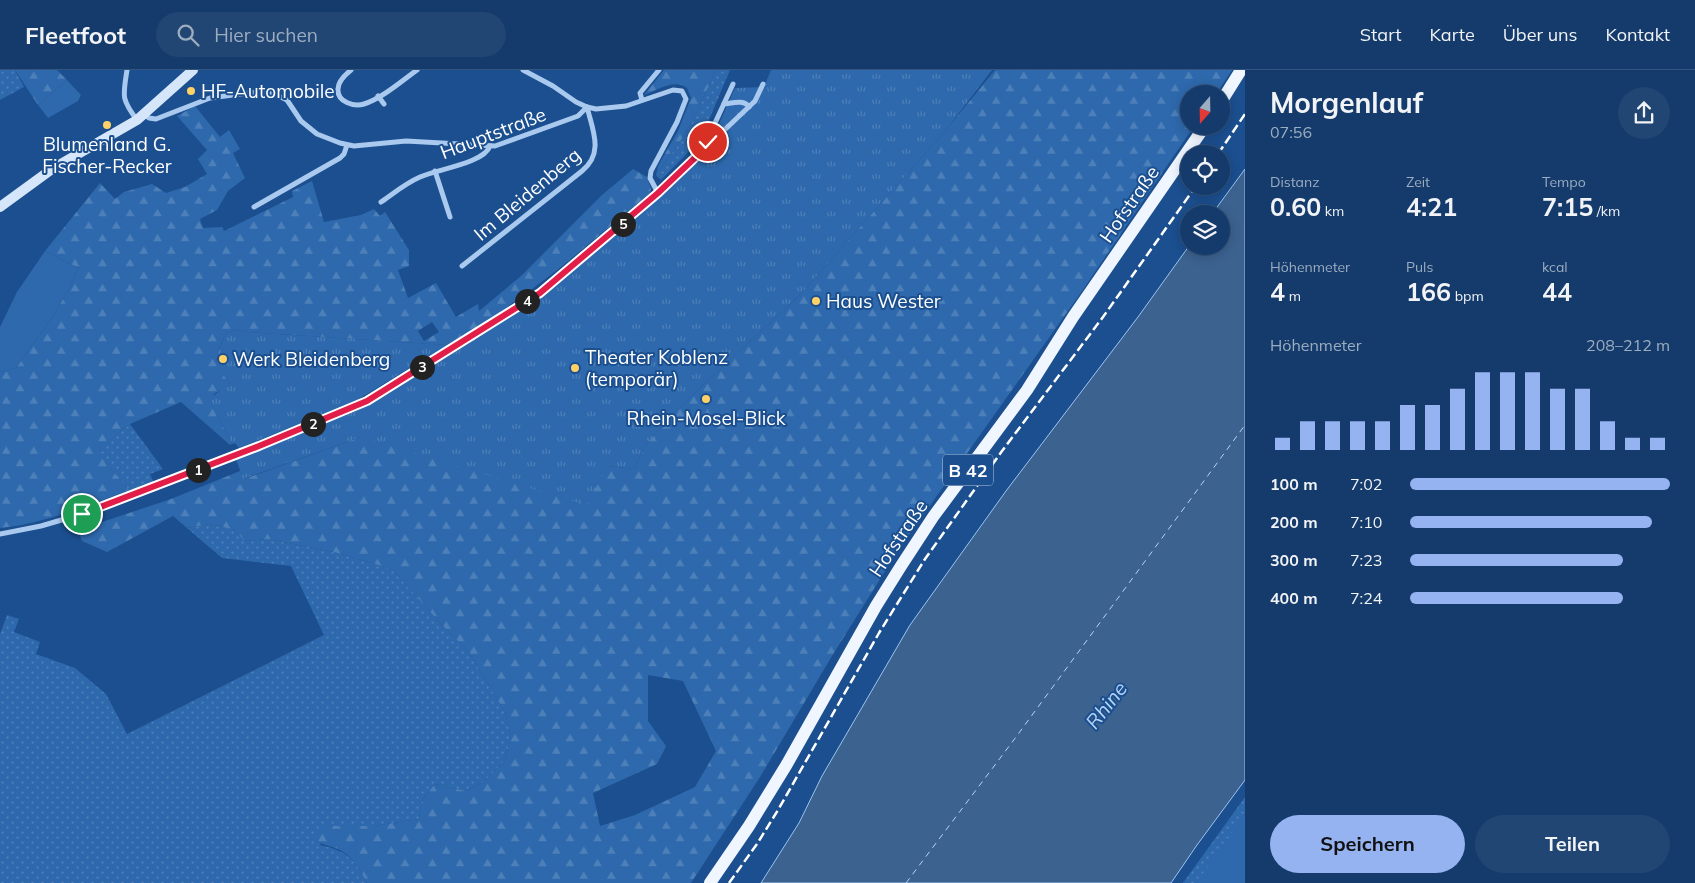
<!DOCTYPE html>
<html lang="de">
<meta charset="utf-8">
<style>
body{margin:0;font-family:Mulish,sans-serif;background:#214673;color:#f1f3f6;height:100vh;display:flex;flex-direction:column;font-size:19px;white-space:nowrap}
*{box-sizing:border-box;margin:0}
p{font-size:16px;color:#9dadc1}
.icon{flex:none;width:28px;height:28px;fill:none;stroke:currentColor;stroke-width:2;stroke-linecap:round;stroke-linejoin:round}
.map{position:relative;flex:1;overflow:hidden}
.drawer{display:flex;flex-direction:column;background:#143b6b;width:450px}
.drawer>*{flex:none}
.needle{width:32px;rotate:200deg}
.buttons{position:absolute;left:1180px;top:15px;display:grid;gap:10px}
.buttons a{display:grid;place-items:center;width:50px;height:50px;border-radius:50%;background:#143b6b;box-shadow:0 2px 12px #0003,0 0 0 1px #33557e;font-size:25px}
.pin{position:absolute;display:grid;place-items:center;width:42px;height:42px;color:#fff;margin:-21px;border:2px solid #fff;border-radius:50%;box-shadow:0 1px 5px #0007}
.km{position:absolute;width:25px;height:25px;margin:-12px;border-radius:50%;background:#222;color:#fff;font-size:14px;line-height:25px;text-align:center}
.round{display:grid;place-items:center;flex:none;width:52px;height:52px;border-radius:26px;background:#214673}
.head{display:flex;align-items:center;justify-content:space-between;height:85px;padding:0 25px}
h1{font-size:28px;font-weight:700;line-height:38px}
.figures{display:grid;grid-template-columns:repeat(3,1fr);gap:8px;height:85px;padding:5px 25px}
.figures div{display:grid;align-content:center}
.figures b{font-size:25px;font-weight:700}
.figures small{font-size:14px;font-weight:400}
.figures p{font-size:14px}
.chart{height:140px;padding:10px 25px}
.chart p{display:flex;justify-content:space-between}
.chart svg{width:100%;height:90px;margin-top:5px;stroke:#95b2f1;stroke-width:6}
.button{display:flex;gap:10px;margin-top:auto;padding:10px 25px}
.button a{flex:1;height:58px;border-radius:30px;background:#95b2f1;color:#111;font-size:20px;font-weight:700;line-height:58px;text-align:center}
.button a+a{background:#214673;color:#f1f3f6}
ul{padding:0 25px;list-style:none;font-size:16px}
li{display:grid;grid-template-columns:80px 60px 1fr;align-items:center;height:38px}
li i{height:12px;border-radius:6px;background:#95b2f1}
header{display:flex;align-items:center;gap:30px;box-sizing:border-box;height:70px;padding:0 25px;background:#143b6b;border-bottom:1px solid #33557e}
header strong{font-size:24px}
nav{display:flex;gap:28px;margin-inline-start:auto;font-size:18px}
.search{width:350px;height:45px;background:#214673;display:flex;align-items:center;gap:12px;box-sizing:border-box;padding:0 18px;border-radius:28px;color:#9dadc1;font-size:19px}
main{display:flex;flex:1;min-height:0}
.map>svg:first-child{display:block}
</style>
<header>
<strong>Fleetfoot</strong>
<div class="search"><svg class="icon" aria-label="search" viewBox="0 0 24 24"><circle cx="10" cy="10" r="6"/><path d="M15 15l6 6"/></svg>Hier suchen</div>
<nav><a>Start</a><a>Karte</a><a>Über uns</a><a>Kontakt</a></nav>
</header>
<main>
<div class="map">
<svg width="1245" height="813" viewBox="0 0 1245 813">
<defs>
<pattern id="grass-dots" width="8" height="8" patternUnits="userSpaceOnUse" patternTransform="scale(1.25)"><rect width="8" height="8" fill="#2e69ad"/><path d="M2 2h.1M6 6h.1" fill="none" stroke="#4d80b9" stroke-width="1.8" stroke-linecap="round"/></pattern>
<pattern id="forest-firs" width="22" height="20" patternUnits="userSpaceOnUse" patternTransform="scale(1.25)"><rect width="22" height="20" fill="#2e69ad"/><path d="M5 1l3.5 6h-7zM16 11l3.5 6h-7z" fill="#4d80b9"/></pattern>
<pattern id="park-tufts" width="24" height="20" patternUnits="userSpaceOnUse" patternTransform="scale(1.25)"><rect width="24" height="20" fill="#2e69ad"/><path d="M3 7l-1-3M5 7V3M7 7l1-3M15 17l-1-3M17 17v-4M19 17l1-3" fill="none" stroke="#4d80b9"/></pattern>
</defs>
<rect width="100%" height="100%" fill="#1b4f8f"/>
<g fill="url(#grass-dots)">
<polygon points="0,0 15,0 24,17 0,30"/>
<polygon points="716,0 730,0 701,69 661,110 656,105 678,75 693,50"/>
<polygon points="130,354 163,399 150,404 154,413 129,420 95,381"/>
<path d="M 210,454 L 235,460 L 244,471 L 268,469 L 334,482 L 392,499 L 442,555 L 468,581 L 505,642 L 511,667 L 505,690 L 485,711 L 466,721 L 435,714 L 422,730 L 419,749 L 373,756 L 329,756 L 320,775 C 347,781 354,788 367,813 L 0,813 L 0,564 L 7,545 L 19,549 L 14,562 L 40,572 L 36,584 L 75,598 L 106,624 L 127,664 L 324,565 L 291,496 L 222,488 L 187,458 Z"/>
<polygon points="1245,727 1245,813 1183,813"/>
</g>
<g fill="url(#forest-firs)" fill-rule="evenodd">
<polygon points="15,0 57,0 67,10 38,35"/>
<path d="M 664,0 L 716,0 L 693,50 L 678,75 L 656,105 L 658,96 L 678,61 L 691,28 L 687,18 C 675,8 657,20 644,25 Z"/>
<path d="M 995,0 L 1232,0 L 1216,24 L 1189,24 L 1189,56 L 1194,56 L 1080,224 L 897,482 L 832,586 L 760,707 L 691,813 L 367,813 C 360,800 352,785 338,779 C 326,774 323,777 313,766 L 319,760 L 329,756 L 373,756 L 419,749 L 422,730 L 435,714 L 466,721 L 485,711 L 505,690 L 511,667 L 505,642 L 468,581 L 442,555 L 392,499 L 334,482 L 268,469 L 244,471 L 235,460 L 210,454 L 187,458 L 173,446 L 107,482 L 82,471 L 78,460 L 171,429 L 240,401 L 244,409 L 361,367 L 634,399 L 646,374 L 679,338 L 723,296 L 797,228 L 946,60 ZM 648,605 L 683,611 L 716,681 L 695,717 L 635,745 L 600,756 L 593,723 L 657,694 L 666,676 L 648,651 Z"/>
<path d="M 195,36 L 220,67 L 229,60 L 240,79 L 233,83 L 245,108 L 228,121 L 217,140 L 200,149 L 203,158 L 222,157 L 224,161 L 293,127 L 292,121 L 312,111 L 324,152 L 361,145 L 374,139 L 380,146 L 385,142 L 409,180 L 409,196 L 398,200 L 408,228 L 436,213 L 456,247 L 478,234 L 479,241 L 521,206 L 602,125 L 633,99 L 647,107 L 651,119 L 650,123 L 561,197 L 532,219 L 485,253 L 447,275 L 247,262 L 236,260 L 226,263 C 214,290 211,289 230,313 L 226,318 L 215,323 L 211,333 L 232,374 L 230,375 L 181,332 L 130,354 L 96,381 L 129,420 C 88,435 44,454 0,458 L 0,302 L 16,298 L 53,246 L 70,217 L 78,198 L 45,181 L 100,113 L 115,129 L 124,122 L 152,114 L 166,123 L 185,117 L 207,104 L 198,89 L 207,80 L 177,46 ZM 432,252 L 439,262 L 424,271 L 418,261 Z"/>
</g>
<g fill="url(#park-tufts)">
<polygon points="771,0 992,0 946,60 797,228 723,296 679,338 646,374 634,399 608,396 586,435 361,367 243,409 236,389 359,340 541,225 626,155 707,81 735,18 764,17"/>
<path d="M 236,260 L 247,262 L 447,275 L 357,330 L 239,378 L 235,373 L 232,374 L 211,333 C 213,322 222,321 230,313 L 217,297 L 216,286 L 226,263 Z"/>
</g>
<g fill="#2e69ad">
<polygon points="67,10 81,25 78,31 48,48 38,35"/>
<polygon points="45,181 78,198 70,217 53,246 16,298 0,302 0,257 17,222"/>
<polygon points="1245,745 1245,813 1196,813"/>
</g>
<polygon fill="#3c6290" stroke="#9cc4f0" points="1245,99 1245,710 1197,775 1171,813 761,813 799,753 822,706 910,555 1006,421 1138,247 1189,176 1221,176 1221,144 1212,144"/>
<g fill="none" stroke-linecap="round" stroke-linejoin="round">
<polyline stroke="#b5d3f5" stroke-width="1" stroke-dasharray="6 5" stroke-linecap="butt" points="906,813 1016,667 1245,355"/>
<g stroke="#a9c9ee" stroke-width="5">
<path d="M 127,0 C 123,26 121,29 137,50"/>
<path d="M 351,0 C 346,4 338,11 338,19 C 337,32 354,37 364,34 C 381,29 402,11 417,0"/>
<polyline points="523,0 553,16 576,32 587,37 596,39 626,36 673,20 682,21 686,29 677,52 651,101 650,108 658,123"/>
<polyline points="378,26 384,34"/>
<polyline points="642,30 640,23 659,0"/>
<path d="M 724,34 C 733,33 744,29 749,37"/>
<path d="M 144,44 L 149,48 L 156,49 L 210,28 L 263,21 L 270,22 L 287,30 L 301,51 L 317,64 L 340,73 L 354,76 L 406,71 L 495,76 L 578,46 L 587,37 C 593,61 604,83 582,101 L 462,196"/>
<polyline points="704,77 733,14"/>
<polyline points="435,101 450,147"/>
<path d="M 381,132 C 394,123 406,113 420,107 C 437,99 483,94 490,76"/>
<polyline points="254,137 340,88 344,84 347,75"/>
<polyline points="0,464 41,456 82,444 259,376 367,331 540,223 658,123 755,31 763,14"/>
</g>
<polyline stroke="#d6e6fa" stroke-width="10" points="0,137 52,99 137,50 193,0"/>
<g stroke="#f0f6ff" stroke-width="12">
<polyline points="1221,32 1241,0"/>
<polyline points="710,813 749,756 787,694 876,536 901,496 933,447 1027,320 1073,247 1205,56"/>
</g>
<g stroke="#fff" stroke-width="2.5" stroke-dasharray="9 4" stroke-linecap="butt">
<polyline points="1218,84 1245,44"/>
<polyline points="729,813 757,774 778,740 879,563 925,489 1002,381 1103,247 1196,116"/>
</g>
</g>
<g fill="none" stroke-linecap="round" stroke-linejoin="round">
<defs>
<polyline id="route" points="82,444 259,376 367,331 540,223 658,123 700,83 708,72"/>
</defs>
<use href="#route" stroke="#fff" stroke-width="10"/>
<use href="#route" stroke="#e11d48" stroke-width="6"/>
</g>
<g fill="#ffd166" stroke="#1b4f8f" stroke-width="2">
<circle cx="191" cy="21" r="5"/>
<circle cx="107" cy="55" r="5"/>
<circle cx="816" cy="231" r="5"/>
<circle cx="223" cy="289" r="5"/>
<circle cx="575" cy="298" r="5"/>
<circle cx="706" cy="329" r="5"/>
</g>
<g text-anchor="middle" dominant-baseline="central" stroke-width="4" stroke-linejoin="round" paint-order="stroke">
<rect fill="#1b4f8f" stroke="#bbcadd" stroke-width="1" x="943" y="384.5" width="50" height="31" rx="4"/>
<g font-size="18" font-weight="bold" fill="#fff">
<text x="968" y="400">B 42</text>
</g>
<g font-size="19" fill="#fff" stroke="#1b4f8f" text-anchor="start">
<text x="201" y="21">HF-Automobile</text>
<text x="107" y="74" text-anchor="middle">Blumenland G.<tspan x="107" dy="22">Fischer-Recker</tspan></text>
<text x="826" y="231">Haus Wester</text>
<text x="585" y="287">Theater Koblenz<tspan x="585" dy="22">(temporär)</tspan></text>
<text x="233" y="289">Werk Bleidenberg</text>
<text x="706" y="348" text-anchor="middle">Rhein-Mosel-Blick</text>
</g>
<g font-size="19" fill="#fff" stroke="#1b4f8f">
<text transform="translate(493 63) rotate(-21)">Hauptstraße</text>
<text transform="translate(527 124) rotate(-40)">Im Bleidenberg</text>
<text transform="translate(1129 134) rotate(-55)">Hofstraße</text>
<text transform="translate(898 468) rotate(-56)">Hofstraße</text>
</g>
<g font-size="20" font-style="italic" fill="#b5d3f5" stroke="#1b4f8f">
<text transform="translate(1106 635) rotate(-52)">Rhine</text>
</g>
</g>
</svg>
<div class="buttons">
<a><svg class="needle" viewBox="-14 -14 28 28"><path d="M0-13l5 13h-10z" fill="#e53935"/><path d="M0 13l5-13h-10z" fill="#9dadc1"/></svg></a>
<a><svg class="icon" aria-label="locate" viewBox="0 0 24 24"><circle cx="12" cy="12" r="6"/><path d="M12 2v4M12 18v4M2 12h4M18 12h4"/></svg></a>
<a><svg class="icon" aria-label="layers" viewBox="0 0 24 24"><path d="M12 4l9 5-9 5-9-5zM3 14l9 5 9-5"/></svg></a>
</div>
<div class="pin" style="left:82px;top:444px;background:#1e9e55"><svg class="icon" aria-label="arrive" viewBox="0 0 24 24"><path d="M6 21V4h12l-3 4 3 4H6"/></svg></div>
<div class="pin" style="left:708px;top:72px;background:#d93025"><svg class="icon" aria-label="check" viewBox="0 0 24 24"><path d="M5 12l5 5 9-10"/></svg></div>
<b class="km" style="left:198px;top:400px">1</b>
<b class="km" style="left:313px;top:354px">2</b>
<b class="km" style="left:422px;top:297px">3</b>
<b class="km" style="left:527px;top:231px">4</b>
<b class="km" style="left:623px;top:154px">5</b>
</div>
<section class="drawer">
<div class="head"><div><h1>Morgenlauf</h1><p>07:56</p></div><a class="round"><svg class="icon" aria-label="share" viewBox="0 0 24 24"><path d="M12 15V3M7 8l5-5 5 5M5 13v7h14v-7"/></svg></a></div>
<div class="figures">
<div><p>Distanz</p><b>0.60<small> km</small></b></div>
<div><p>Zeit</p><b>4:21</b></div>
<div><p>Tempo</p><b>7:15<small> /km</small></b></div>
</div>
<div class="figures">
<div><p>Höhenmeter</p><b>4<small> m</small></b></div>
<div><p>Puls</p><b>166<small> bpm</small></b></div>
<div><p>kcal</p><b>44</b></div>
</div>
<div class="chart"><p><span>Höhenmeter</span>208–212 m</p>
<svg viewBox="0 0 160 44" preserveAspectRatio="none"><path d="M5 44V38M15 44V30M25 44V30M35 44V30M45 44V30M55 44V22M65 44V22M75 44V14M85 44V6M95 44V6M105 44V6M115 44V14M125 44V14M135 44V30M145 44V38M155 44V38"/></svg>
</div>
<ul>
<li><b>100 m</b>7:02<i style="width:100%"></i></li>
<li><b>200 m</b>7:10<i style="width:93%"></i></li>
<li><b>300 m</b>7:23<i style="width:82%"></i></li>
<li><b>400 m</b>7:24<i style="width:82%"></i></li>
</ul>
<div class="button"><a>Speichern</a><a>Teilen</a></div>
</section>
</main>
